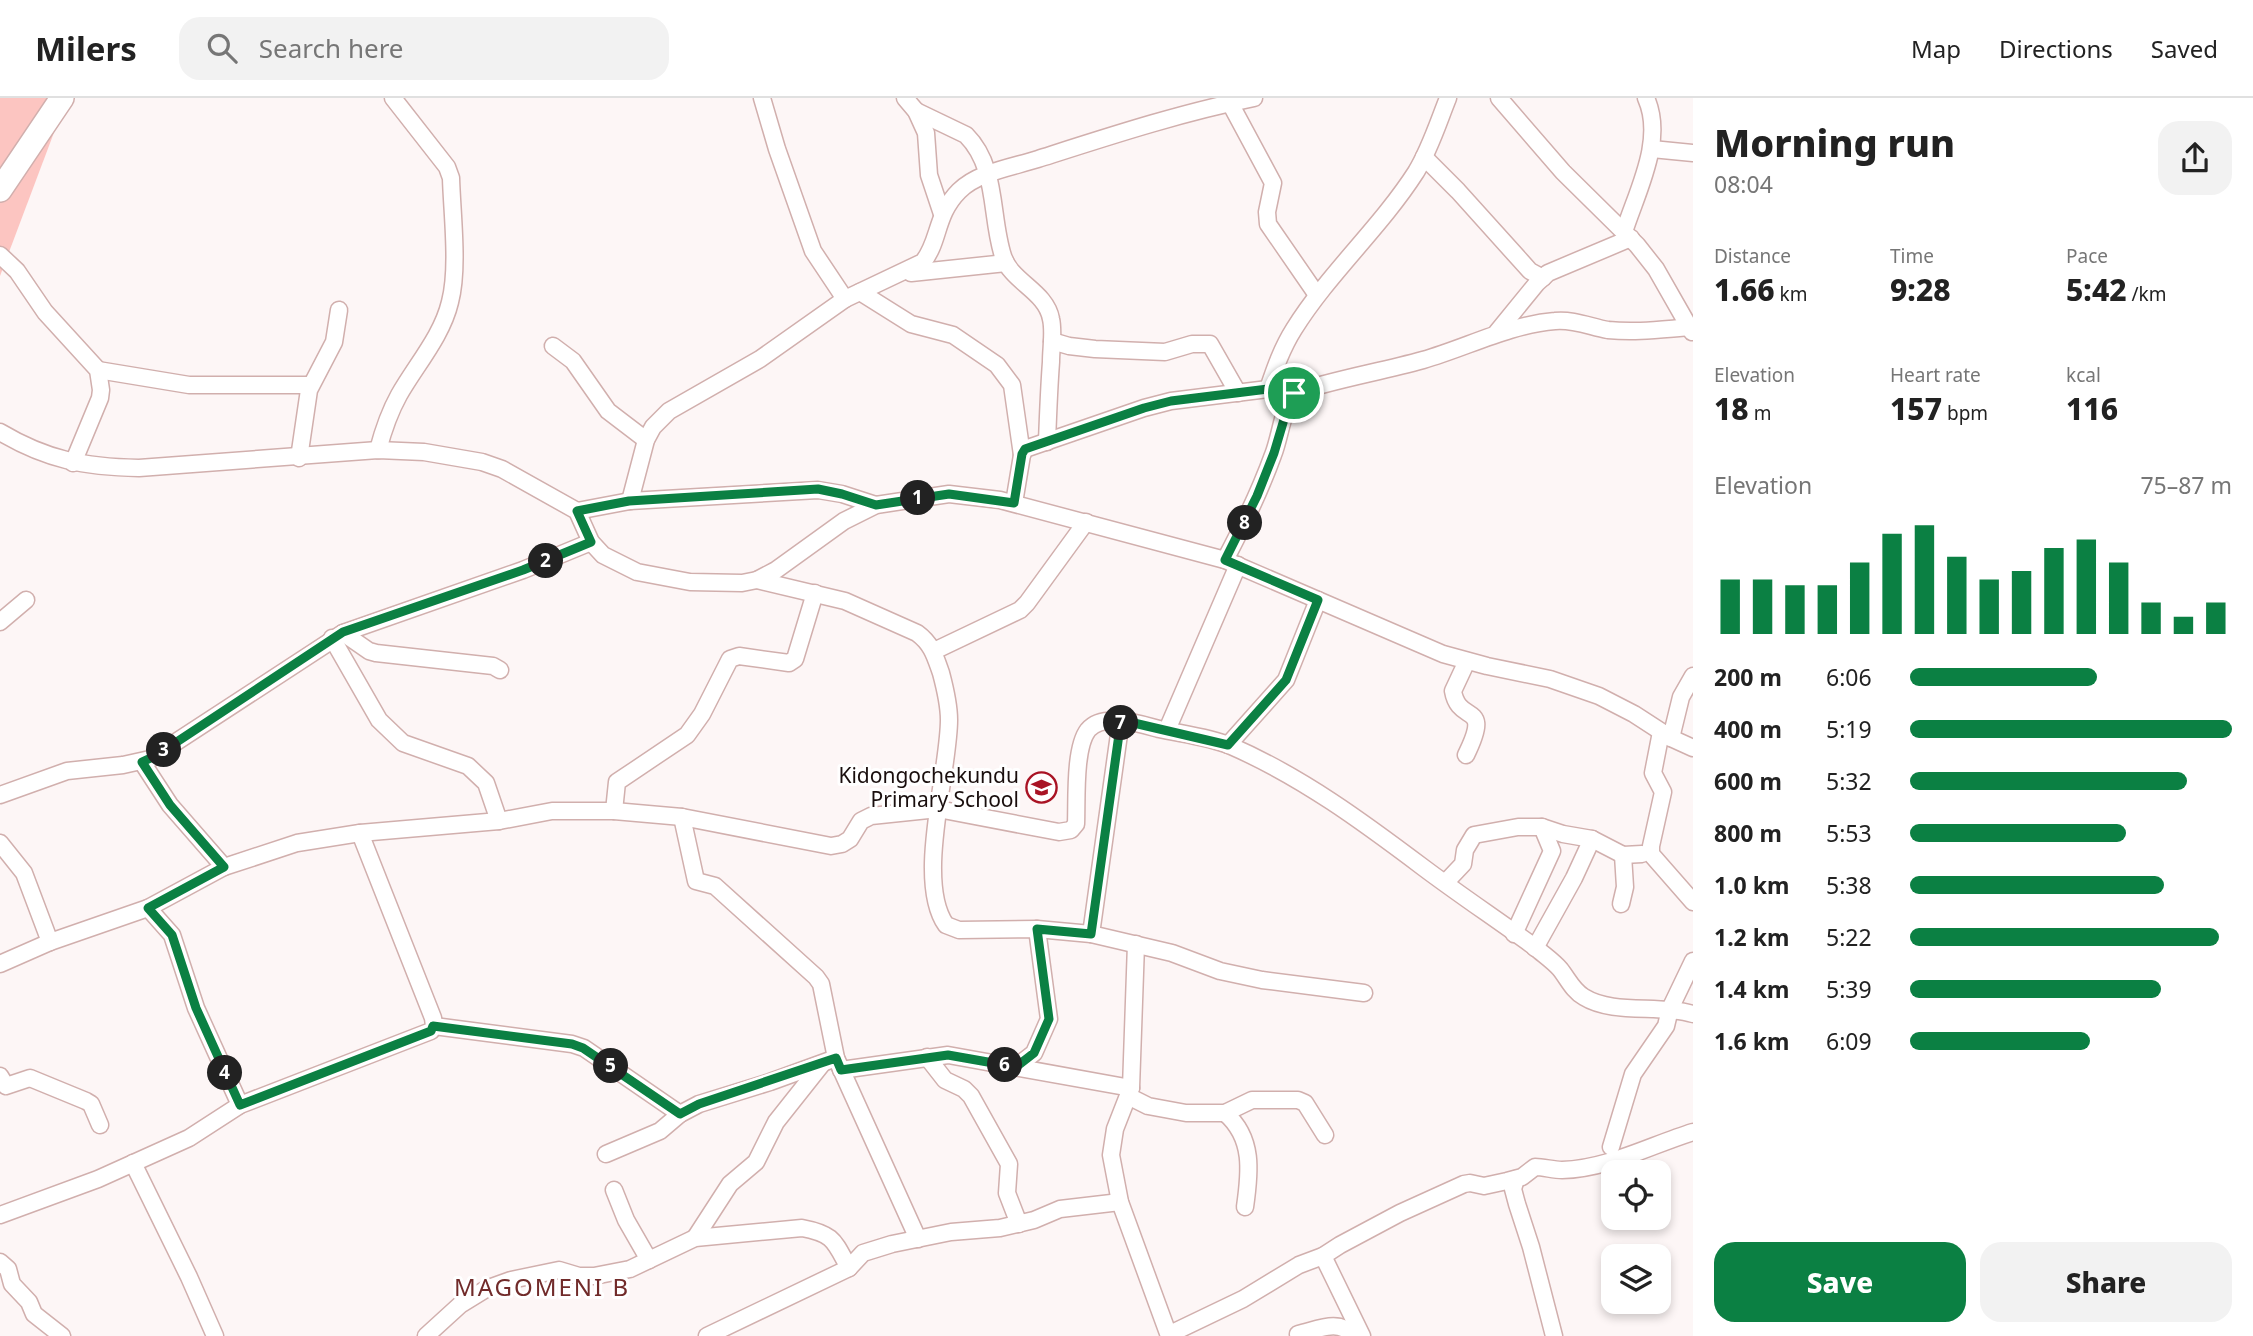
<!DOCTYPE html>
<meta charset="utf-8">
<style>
body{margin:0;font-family:"Noto Sans",sans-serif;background:#f2f2f2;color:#222;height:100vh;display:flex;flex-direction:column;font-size:26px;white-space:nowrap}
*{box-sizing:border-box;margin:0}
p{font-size:23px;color:#767676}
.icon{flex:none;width:38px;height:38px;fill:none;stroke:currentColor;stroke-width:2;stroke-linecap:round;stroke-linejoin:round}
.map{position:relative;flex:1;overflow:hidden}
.drawer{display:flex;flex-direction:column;background:#fff;width:560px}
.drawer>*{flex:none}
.controls{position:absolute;left:1601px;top:1062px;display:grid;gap:14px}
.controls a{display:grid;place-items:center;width:70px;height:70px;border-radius:14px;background:#fff;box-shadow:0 4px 10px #0003;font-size:35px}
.pin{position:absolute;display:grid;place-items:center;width:60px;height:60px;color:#fff;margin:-30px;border:4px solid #fff;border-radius:50%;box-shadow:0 2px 7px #0007}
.km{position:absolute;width:35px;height:35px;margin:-18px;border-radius:50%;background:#222;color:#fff;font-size:19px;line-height:35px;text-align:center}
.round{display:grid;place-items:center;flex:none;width:74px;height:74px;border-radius:21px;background:#f2f2f2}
.summary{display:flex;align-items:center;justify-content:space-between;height:119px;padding:0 21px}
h1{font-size:38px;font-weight:800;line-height:52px}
.figures{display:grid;grid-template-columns:repeat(3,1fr);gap:10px;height:119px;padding:7px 21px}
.figures div{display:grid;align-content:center}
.figures b{font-size:30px;font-weight:800}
.figures small{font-size:19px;font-weight:400}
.figures p{font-size:19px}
.chart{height:196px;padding:14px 21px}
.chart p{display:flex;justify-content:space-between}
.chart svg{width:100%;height:126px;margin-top:7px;stroke:#0b8043;stroke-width:6}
.primary-button{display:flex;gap:14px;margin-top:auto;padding:14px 21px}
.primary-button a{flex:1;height:80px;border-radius:21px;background:#0b8043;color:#fff;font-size:28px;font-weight:800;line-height:80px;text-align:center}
.primary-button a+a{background:#f2f2f2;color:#222}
ul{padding:0 21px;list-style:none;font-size:23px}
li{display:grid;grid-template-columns:112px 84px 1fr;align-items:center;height:52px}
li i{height:18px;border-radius:9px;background:#0b8043}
header{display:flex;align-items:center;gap:42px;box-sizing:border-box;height:98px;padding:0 35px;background:#fff;border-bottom:2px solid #e0e0e0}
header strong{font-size:33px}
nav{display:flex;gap:38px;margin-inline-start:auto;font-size:24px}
.search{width:490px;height:63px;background:#f2f2f2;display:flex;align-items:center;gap:18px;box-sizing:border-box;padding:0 24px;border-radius:21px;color:#767676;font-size:26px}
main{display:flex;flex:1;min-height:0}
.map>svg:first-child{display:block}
</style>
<header>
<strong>Milers</strong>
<div class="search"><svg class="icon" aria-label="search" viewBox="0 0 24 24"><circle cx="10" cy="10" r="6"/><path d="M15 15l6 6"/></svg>Search here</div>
<nav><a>Map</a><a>Directions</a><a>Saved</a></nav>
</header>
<main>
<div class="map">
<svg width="1693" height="1238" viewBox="0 0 1693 1238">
<rect width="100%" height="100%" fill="#fdf6f6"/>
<polygon fill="#fcc5c1" points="0,0 67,0 0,178"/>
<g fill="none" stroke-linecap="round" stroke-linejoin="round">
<defs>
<g id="street">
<polyline points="762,0 777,51 813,153 845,201"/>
<polyline points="905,0 916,13 926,35 929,77 942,116"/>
<polyline points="1499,0 1563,74 1637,147 1656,171 1692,234"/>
<polyline points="1230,5 1273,85 1267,114 1268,126 1317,197"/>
<path d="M 916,13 L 966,37 C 998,69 990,118 1003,158 C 1011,184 1046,193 1051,221 C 1054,234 1051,250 1051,264 C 1049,290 1048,317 1047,344"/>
<polyline points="1652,51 1693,55"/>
<polyline points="1424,59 1458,93 1530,173 1543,180"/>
<path d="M 1624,134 C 1637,93 1665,42 1646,0"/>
<polyline points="0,157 17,173 45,214 98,272 101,292 100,300 73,365"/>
<polyline points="911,175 1006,165"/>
<polyline points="860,194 911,226 953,237 997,267 1012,287 1022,357"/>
<polyline points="1497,234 1537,185 1548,175 1631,140"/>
<polyline points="1052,243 1069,248 1095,251 1165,254 1192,246 1210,246 1238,295"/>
<polyline points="553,248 573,263 608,313 646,342"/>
<polyline points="98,272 189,287 310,287"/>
<path d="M 1268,291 C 1275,270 1282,250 1294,231 C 1329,175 1380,130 1416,74 C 1430,51 1438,25 1448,0"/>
<path d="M 0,334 C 47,362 85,369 139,370 L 378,352 L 424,354 L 482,364 L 502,371 L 577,413 L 591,444 L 603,457 L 637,474 L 690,484 L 742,485 L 757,482 L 776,472 L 844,423 L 876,407 L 949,396 L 1000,402 L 1225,462 L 1443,556 L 1487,568 L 1550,581 L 1599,598 L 1634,616 L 1671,640 L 1693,650"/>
<path d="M 378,352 C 383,333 389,315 399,297 C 416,267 442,238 450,204 C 459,170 452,116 451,80 L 447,69 L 393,0"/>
<polyline points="299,360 309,292 334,244 339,212"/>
<path d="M 630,403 L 646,342 L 653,329 L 669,313 L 760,261 L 845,201 L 923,164 C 940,143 935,117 959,93 C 978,74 1013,69 1038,61 C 1110,38 1180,15 1254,0"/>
<polyline points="1014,405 1022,357 1025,351 1144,310 1171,303 1268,291 1294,295"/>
<polyline points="577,413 630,403 818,392 842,396 876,407"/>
<path d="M 1225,462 C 1243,428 1260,393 1273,357 C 1280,340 1283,309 1294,295 C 1336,281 1380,274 1423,262 C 1468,249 1508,227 1555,223 C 1573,221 1591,229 1608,232 C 1637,235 1664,231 1693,229"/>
<path d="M 757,482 L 845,503 L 917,535 C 932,546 935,558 941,575 C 945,590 949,607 949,622 C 949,674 915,783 946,827 L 959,832 L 1037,831 L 1091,836 L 1172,855 L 1220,873 L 1262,882 L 1364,895"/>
<polyline points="0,524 26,502"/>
<polyline points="343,535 369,553 376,555 493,568 500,572"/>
<polyline points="332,540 379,622 403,645 468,668 486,685 499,723"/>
<polyline points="934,553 1020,512 1027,505 1086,424"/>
<polyline points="1167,632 1238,467"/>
<polyline points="1661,634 1653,675 1663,694 1651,748 1651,756 1693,804"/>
<polyline points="1671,640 1681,599 1693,578"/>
<polyline points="1228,647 1286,582 1318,502"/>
<path d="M 1466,657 C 1493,602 1459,628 1453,593 L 1467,563"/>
<polyline points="142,664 170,707 224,769"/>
<polyline points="0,697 67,673 123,667 150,661 343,535 523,472 591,444"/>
<polyline points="614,713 617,684 687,637 702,616 730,561 739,558 789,565 795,561 815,495"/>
<polyline points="682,719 696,783 715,788 816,879 821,886 836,960 918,1141"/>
<polyline points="0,745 24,775 50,844"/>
<polyline points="1446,784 1463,766 1465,752 1474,737 1518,729 1542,729 1563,736 1592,741 1623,757 1642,756"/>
<polyline points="1621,806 1625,789 1623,757"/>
<polyline points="148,810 172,837 196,910 240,1007"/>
<polyline points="1091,836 1121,622"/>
<polyline points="1514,836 1552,753 1542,729"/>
<polyline points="1136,846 1131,990 1115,1031 1111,1057 1120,1104 1169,1238"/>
<polyline points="1535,850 1574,780 1592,741"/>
<path d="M 0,866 L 50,844 L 148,810 L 224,769 L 297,745 L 360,735 L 499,723 L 552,713 L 614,713 L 682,719 L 831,748 L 842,746 L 850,741 L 861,723 L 871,718 L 938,711 L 1059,734 L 1071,732 L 1076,726 C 1077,703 1074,650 1088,632 C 1103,614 1140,626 1159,631 C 1182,636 1209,639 1231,648 C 1302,679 1363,724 1424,770 C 1460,797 1499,823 1536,850 C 1544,857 1553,863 1560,871 C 1568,881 1573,893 1584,899 C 1613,917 1659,906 1693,916"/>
<polyline points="434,928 572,946 584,950 680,1016"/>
<polyline points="927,959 945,982 964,991 971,998 1009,1066 1007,1095 1019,1126"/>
<polyline points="1016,969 1034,955 1049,921 1037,831"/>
<polyline points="841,972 948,957 1131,990"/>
<polyline points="0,978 6,988 30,980 86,1003 91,1006 100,1027"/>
<polyline points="1128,998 1148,1008 1186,1015 1225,1015 1252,1002 1298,1002 1305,1005 1325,1037"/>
<path d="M 1225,1015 C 1254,1040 1250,1074 1245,1109"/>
<polyline points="1611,1049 1633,976 1666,928 1670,911 1693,863"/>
<polyline points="606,1056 660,1033 680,1016 699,1006 770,984 836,960"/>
<polyline points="133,1065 189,1179 215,1238"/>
<polyline points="1516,1081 1513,1091 1517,1106 1531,1149 1554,1238"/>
<polyline points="614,1092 626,1122 649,1162"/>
<polyline points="0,1117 98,1081 189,1040 240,1007 431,933 434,928 433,920 360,735"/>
<polyline points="695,1140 730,1086 756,1064 776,1024 822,966"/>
<polyline points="1323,1158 1362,1238"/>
<polyline points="0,1164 8,1171 12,1186 29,1204 34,1216 62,1238"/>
<path d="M 1170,1236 L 1243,1201 L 1299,1167 L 1323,1158 L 1340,1147 L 1400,1115 L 1464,1086 L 1470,1085 L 1484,1088 L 1507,1083 L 1522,1079 L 1535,1069 C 1544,1069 1553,1072 1562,1072 C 1607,1071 1651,1047 1693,1034"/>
<path d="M 1298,1236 C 1317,1232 1339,1220 1354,1238"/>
<path d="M 426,1238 L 460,1207 L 486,1191 L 511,1182 L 559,1172 L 579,1178 L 594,1178 L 630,1171 L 695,1140 L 802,1130 C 834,1136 834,1143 849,1170"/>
<polyline points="707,1238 849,1170 863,1155 892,1146 951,1134 1000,1130 1034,1122 1060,1111 1120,1104"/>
</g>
<polyline id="secondary" points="0,92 62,0"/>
</defs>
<use href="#street" stroke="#d1afad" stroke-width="19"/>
<use href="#secondary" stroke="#d1afad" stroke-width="26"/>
<use href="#street" stroke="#fff" stroke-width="16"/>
<use href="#secondary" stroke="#fff" stroke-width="23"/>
</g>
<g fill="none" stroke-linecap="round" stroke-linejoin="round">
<defs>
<polygon id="route" points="1268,291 1294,295 1291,298 1274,355 1257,398 1225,462 1318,502 1286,582 1228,647 1121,622 1091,836 1037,831 1049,921 1034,955 1016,969 948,957 841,972 836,960 699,1006 680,1016 583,950 572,946 433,928 431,933 240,1007 196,910 172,837 148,810 224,769 170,707 142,664 157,657 343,534 523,472 591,444 577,413 629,403 818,391 842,396 876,407 949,396 1014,405 1022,356 1025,351 1144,310 1171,303"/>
</defs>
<use href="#route" stroke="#fff" stroke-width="14"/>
<use href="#route" stroke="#0b8043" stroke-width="9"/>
</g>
<defs>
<symbol id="school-ring" viewBox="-11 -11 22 22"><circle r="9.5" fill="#fff" stroke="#a91324" stroke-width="1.5"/><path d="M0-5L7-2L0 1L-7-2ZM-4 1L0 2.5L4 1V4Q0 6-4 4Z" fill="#a91324"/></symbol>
</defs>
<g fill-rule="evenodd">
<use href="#school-ring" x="1024" y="672" width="35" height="35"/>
</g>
<g text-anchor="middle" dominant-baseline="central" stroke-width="6" stroke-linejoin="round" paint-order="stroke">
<g font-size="21" fill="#190e0d" stroke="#fff" text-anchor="end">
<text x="1019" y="677">Kidongochekundu<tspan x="1019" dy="24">Primary School</tspan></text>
</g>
<g font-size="24" letter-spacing="2" fill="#712b2a" stroke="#fff">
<text x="542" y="1188">MAGOMENI B</text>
</g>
</g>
</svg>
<div class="controls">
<a><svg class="icon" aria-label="locate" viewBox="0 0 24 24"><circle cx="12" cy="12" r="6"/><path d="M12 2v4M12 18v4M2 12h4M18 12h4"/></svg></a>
<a><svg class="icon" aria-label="layers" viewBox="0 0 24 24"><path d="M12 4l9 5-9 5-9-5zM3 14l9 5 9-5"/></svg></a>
</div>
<div class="pin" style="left:1294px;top:295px;background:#1e9e55"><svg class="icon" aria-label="arrive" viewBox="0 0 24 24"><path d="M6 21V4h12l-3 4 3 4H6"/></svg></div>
<b class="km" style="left:918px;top:400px">1</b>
<b class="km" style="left:546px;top:463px">2</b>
<b class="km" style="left:164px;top:652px">3</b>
<b class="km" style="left:225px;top:975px">4</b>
<b class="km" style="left:611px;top:968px">5</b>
<b class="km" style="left:1005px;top:967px">6</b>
<b class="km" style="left:1121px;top:625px">7</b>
<b class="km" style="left:1245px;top:425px">8</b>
</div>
<section class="drawer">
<div class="summary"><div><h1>Morning run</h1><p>08:04</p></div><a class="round"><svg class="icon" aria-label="share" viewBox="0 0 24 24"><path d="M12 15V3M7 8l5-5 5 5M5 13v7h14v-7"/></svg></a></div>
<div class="figures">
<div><p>Distance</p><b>1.66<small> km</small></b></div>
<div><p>Time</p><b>9:28</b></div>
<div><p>Pace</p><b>5:42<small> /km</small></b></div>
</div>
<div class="figures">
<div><p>Elevation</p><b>18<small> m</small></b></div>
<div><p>Heart rate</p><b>157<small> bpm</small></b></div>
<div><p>kcal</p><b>116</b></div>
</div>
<div class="chart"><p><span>Elevation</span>75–87 m</p>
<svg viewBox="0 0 160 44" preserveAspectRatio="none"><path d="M5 44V25M15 44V25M25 44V27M35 44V27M45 44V19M55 44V9M65 44V6M75 44V17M85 44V25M95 44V22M105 44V14M115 44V11M125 44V19M135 44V33M145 44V38M155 44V33"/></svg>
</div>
<ul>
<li><b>200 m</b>6:06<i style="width:58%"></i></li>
<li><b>400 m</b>5:19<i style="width:100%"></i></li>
<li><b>600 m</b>5:32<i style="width:86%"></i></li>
<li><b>800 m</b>5:53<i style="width:67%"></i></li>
<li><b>1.0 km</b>5:38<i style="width:79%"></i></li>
<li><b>1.2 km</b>5:22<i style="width:96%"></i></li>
<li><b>1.4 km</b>5:39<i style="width:78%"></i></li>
<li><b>1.6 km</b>6:09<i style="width:56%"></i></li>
</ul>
<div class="primary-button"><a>Save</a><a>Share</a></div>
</section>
</main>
